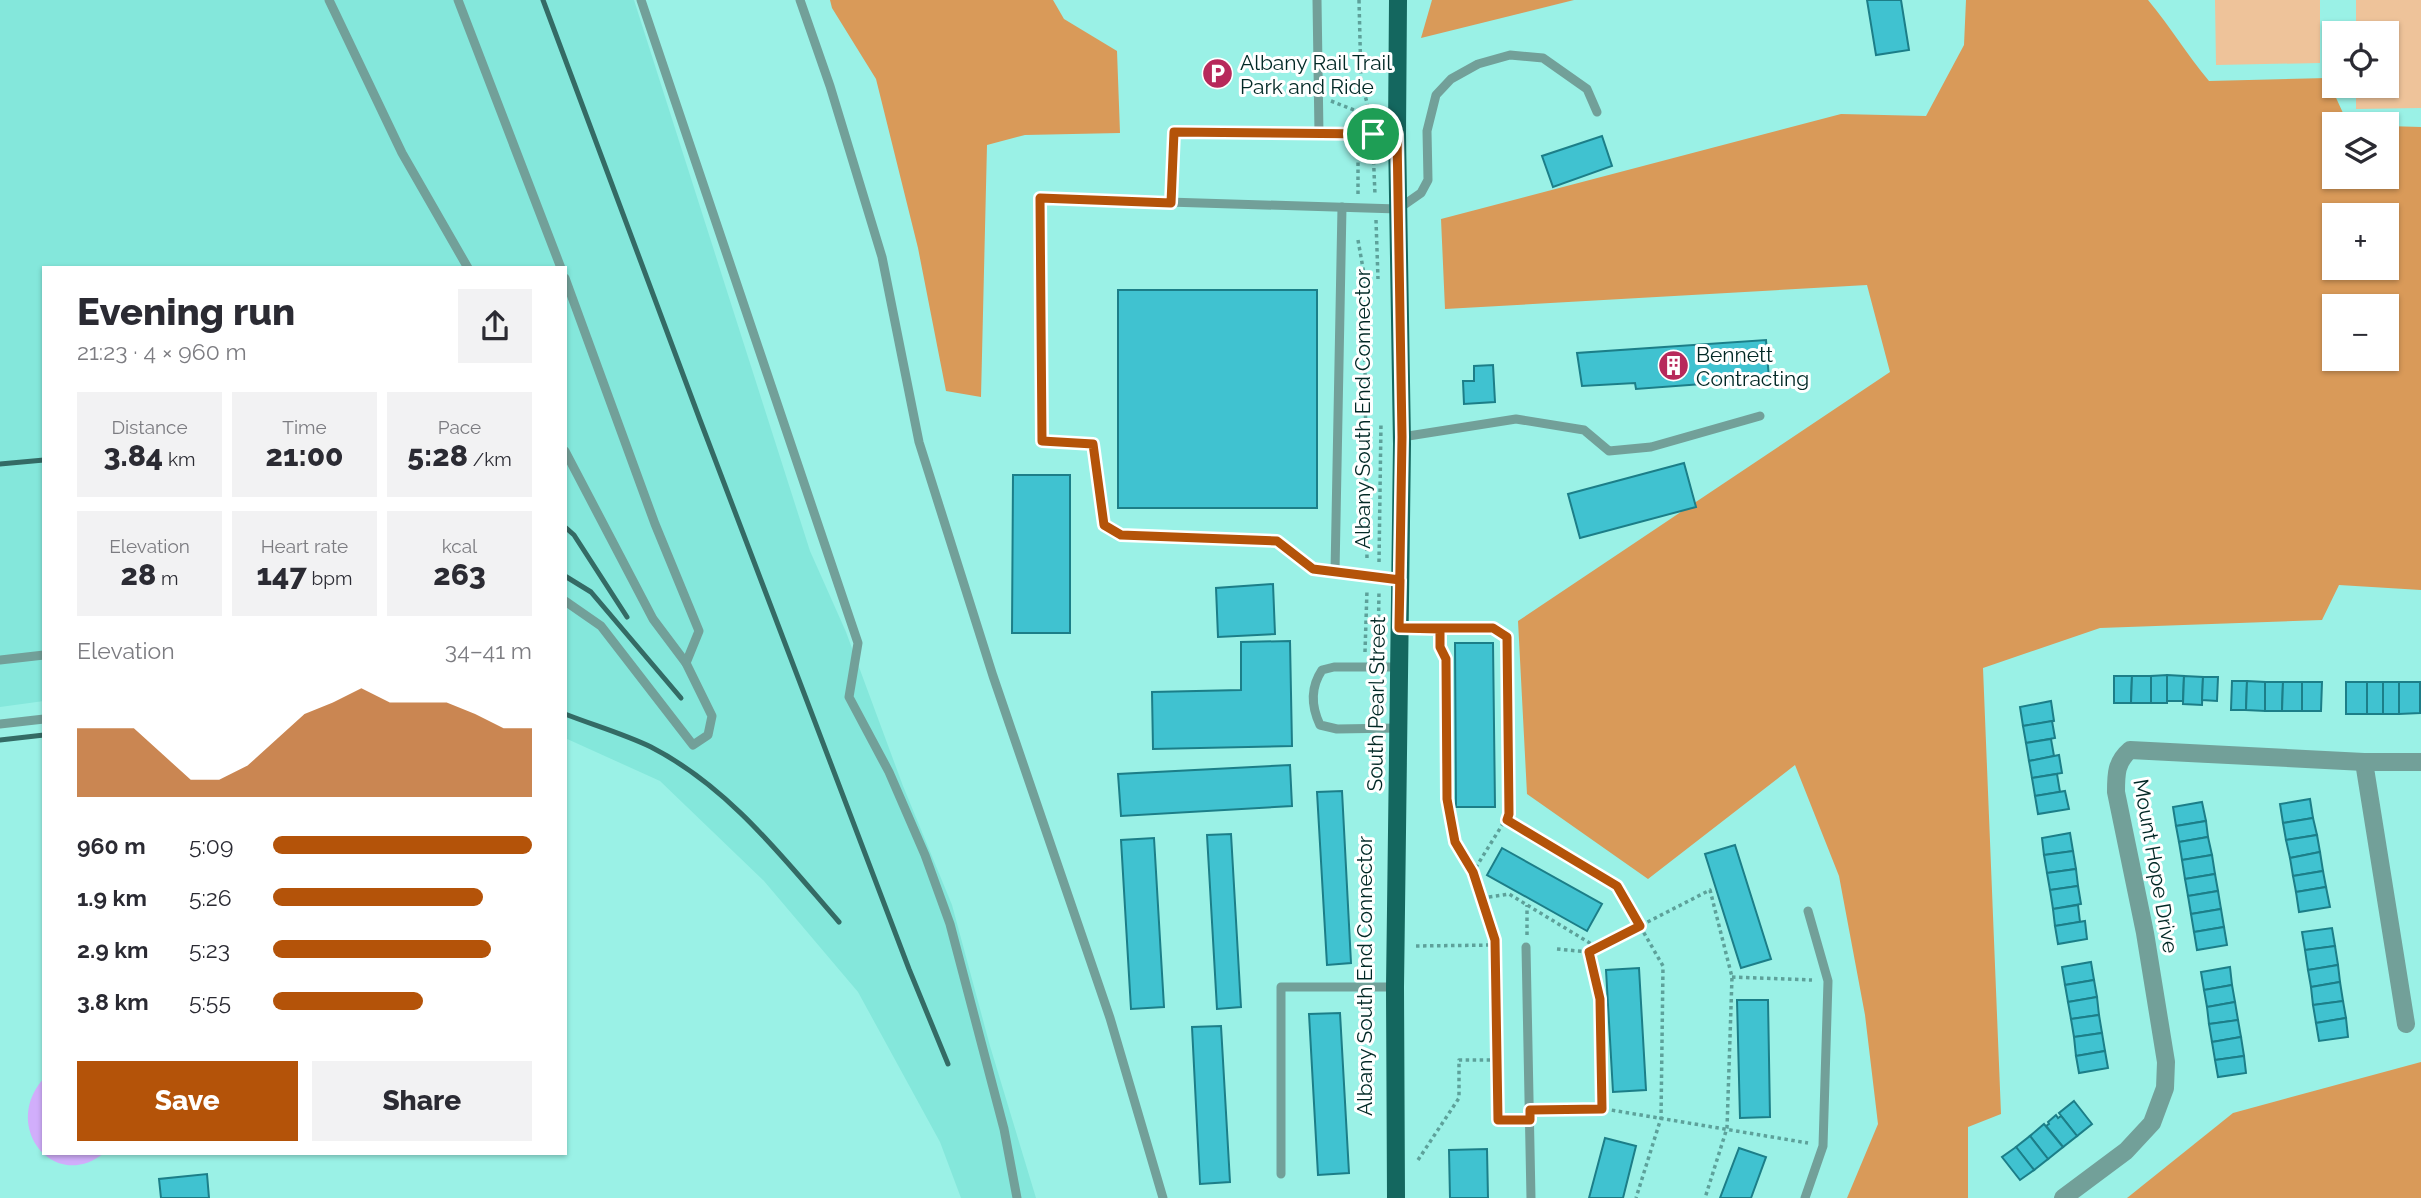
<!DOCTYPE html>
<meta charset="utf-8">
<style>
body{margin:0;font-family:Raleway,sans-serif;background:#f2f2f3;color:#2b2b33;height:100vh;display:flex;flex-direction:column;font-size:26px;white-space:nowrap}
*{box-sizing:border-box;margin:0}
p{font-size:23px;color:#7c7c81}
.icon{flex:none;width:38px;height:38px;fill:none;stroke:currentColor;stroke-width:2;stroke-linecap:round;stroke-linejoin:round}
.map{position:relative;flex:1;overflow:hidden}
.panel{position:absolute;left:42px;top:266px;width:525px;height:889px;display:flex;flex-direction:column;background:#fff;border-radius:0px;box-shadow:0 2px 5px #0004}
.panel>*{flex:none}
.controls{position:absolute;left:2322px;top:21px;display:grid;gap:14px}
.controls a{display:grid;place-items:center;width:77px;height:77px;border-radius:0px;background:#fff;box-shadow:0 2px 5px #0004;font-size:35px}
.pin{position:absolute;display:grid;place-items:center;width:60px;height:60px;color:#fff;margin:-30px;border:4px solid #fff;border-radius:50%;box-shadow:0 2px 7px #0007}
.round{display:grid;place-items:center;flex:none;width:74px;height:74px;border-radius:0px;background:#f2f2f3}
.head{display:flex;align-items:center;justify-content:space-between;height:119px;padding:0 35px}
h1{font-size:38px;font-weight:800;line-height:52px}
.stats{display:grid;grid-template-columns:repeat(3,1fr);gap:10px;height:119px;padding:7px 35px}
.stats div{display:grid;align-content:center;border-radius:0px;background:#f2f2f3;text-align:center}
.stats b{font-size:30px;font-weight:800}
.stats small{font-size:19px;font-weight:400}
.stats p{font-size:19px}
.chart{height:196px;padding:14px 35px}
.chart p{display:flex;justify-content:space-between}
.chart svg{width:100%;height:126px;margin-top:7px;fill:#b45309;opacity:.7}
.cta{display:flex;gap:14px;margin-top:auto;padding:14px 35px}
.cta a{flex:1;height:80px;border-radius:0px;background:#b45309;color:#fff;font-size:28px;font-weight:800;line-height:80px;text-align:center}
.cta a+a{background:#f2f2f3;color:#2b2b33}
ul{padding:0 35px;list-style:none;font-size:23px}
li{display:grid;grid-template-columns:112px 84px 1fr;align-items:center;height:52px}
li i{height:18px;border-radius:9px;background:#b45309}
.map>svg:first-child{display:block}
</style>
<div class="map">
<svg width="2421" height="1198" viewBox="0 0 2421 1198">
<rect width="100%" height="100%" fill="#9af1e6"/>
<polygon fill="#84e7db" points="0,0 634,0 810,551 846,632 903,786 952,905 990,1046 1036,1198 961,1198 940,1142 858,992 764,881 660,781 565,738 565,268 44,268 44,701 0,707"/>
<g fill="#eec39a">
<polygon points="2215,0 2320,0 2320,63 2216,65"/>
<polygon points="2356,0 2421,0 2421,108 2356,109 2356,86 2387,86 2387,33 2356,33"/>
</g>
<g fill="#d99a59" fill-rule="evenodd">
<polygon points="830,0 1053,0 1064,19 1117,51 1120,133 1025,135 987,145 981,397 946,391 918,248 876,79 832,8"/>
<polygon points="1432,0 1574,0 1421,38"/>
<path d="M 1966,0 L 2148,0 C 2170,26 2187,55 2209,81 L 2327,78 L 2348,124 L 2334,124 L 2334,177 L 2387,177 L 2387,126 L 2421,127 L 2421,590 L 2339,585 L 2322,620 L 2100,628 L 1983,668 L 2001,1114 L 1968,1127 L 1968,1198 L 1847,1198 L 1878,1124 L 1865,1015 L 1839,876 L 1795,765 L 1648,879 L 1527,794 L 1518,621 L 1890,372 L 1867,285 L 1445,309 L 1441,219 L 1841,114 L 1926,116 L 1964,45 ZM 2334,215 L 2387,215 L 2387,268 L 2334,268 ZM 2334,306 L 2387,306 L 2387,359 L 2334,359 Z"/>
<polygon points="2421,1062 2421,1198 2127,1198 2233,1113"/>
</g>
<path fill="#d1aefb" d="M 44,1078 L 44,1153 L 104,1153 C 55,1193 0,1127 44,1078 Z"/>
<g fill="#40c2d0" stroke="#1c7e88" stroke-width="2">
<polygon points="1867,0 1901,0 1909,50 1876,55"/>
<polygon points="1602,136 1612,166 1553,187 1542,156"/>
<rect x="1118" y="290" width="199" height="218"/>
<polygon points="1766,340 1769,379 1636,389 1635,383 1582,386 1577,353"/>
<polygon points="1493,365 1495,402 1464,404 1463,381 1474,381 1474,366"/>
<polygon points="1684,463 1696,507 1580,538 1568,494"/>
<polygon points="1013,475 1070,475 1070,633 1012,633"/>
<polygon points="1273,584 1275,634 1218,637 1216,588"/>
<polygon points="1290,641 1292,746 1153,749 1152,692 1241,690 1241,642"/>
<polygon points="1455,643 1493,643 1495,807 1456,807"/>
<polygon points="2167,675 2184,676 2183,701 2166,701"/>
<polygon points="2167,675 2167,703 2151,703 2151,676"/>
<polygon points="2114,676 2132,676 2131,703 2114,703"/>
<polygon points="2132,676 2151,676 2151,703 2131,703"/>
<polygon points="2184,676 2203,677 2202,705 2183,704"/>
<polygon points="2203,677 2218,677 2217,701 2202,700"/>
<polygon points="2232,681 2247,681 2246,710 2231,710"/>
<polygon points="2247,681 2265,682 2265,711 2246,710"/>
<polygon points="2265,682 2283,682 2282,711 2265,711"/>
<polygon points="2283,682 2302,682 2302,711 2282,711"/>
<polygon points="2302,682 2322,682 2321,711 2302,711"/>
<rect x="2346" y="682" width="21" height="32"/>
<rect x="2367" y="682" width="16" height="32"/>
<rect x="2383" y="682" width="16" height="32"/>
<polygon points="2399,682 2420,682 2420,713 2399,714"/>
<polygon points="2051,701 2054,721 2023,726 2020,707"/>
<polygon points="2052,721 2055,738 2026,743 2023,726"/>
<polygon points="2051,739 2054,756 2029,761 2026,743"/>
<polygon points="2059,755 2062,773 2032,778 2029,761"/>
<polygon points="1290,765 1292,806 1121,816 1118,774"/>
<polygon points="2057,774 2060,792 2035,796 2032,778"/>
<polygon points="1342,791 1351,963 1327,965 1317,792"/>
<polygon points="2065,791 2069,809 2038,814 2035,796"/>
<polygon points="2310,799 2313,818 2283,823 2280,804"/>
<polygon points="2202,802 2206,821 2176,826 2173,807"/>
<polygon points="2313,818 2317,835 2286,840 2283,823"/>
<polygon points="2206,821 2208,837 2179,842 2176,826"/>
<polygon points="2070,833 2073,851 2044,855 2042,838"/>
<polygon points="1231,834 1241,1007 1217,1009 1207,835"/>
<polygon points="2317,835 2320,852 2290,858 2286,840"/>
<polygon points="2208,837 2212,855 2182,860 2179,842"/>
<polygon points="1154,838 1164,1007 1131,1009 1121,840"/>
<polygon points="1735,845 1771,959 1741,968 1705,854"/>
<polygon points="1502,848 1602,904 1587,931 1487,875"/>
<polygon points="2073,851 2076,869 2047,873 2044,855"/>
<polygon points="2320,852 2323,871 2293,876 2290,858"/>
<polygon points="2212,855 2215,874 2185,879 2182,860"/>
<polygon points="2076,869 2078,886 2050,890 2047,873"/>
<polygon points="2323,871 2326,887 2296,892 2293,876"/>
<polygon points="2215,874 2218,891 2188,896 2185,879"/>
<polygon points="2078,886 2081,904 2053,909 2050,890"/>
<polygon points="2326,887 2330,907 2299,912 2296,892"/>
<polygon points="2218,891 2221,909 2191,914 2188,896"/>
<polygon points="2078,905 2080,922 2055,926 2053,909"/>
<polygon points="2221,909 2224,927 2194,932 2191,914"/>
<polygon points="2085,921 2087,939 2058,944 2055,926"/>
<polygon points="2224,927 2227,945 2197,950 2194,932"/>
<polygon points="2332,928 2335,946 2305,950 2302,932"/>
<polygon points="2335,946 2338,965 2308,970 2305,950"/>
<polygon points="2091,962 2094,980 2065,985 2062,967"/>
<polygon points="2338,965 2340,982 2311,987 2308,970"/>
<polygon points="2230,967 2232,985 2204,990 2201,972"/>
<polygon points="1639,968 1646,1090 1613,1092 1606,970"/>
<polygon points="2094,980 2097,997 2068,1002 2065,985"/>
<polygon points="2340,982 2343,1001 2313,1005 2311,987"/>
<polygon points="2232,985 2235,1002 2207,1007 2204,990"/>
<polygon points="2097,997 2099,1015 2071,1019 2068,1002"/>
<polygon points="1737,1000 1768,1000 1770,1117 1740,1118"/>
<polygon points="2343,1001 2346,1018 2316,1023 2313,1005"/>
<polygon points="2235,1002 2238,1020 2209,1024 2207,1007"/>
<polygon points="1340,1013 1349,1173 1318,1175 1309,1014"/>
<polygon points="2099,1015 2102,1033 2074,1037 2071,1019"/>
<polygon points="2346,1018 2348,1037 2319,1041 2316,1023"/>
<polygon points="2238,1020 2241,1037 2212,1042 2209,1024"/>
<polygon points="1221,1026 1230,1182 1200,1184 1192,1027"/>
<polygon points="2102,1033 2105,1051 2076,1056 2074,1037"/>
<polygon points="2241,1037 2244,1056 2215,1060 2212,1042"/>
<polygon points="2105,1051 2108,1068 2079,1073 2076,1056"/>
<polygon points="2244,1056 2246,1073 2218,1077 2215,1060"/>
<polygon points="2074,1101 2092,1124 2077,1136 2059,1113"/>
<polygon points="2056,1115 2058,1118 2061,1116 2077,1136 2063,1147 2046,1126 2049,1124 2048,1122"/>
<polygon points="2044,1124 2063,1147 2048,1159 2030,1136"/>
<polygon points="2030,1136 2048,1159 2034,1170 2016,1147"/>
<polygon points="1605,1138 1636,1146 1623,1198 1589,1198"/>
<polygon points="2016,1147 2034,1170 2020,1180 2002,1157"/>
<polygon points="1739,1148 1766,1157 1751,1198 1720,1198"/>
<polygon points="1487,1149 1488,1198 1450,1198 1449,1150"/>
<polygon points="207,1174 209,1198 161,1198 159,1179"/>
</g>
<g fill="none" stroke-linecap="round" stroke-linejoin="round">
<g stroke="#5da19a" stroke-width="3.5" stroke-dasharray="3.5 3.5" stroke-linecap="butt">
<polyline points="1359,0 1361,80 1372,122"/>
<polyline points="1331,101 1357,111 1358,121"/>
<polyline points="1373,147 1375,195"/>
<polyline points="1358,194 1358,146"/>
<polyline points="1376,220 1378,279"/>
<polyline points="1358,240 1364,274 1367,561"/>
<polyline points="1379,562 1381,423"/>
<polyline points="1418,629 1493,628 1508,637 1509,814 1473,872"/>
<polyline points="1440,629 1440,647 1446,659 1447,798 1456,842 1473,872 1495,940 1498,1120 1517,1120"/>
<polyline points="1365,652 1367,590"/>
<polyline points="1378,653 1379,591"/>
<polyline points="1507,820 1617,886 1663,966 1661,1118 1636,1198"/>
<polyline points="1482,898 1509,894 1598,948"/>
<polyline points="1527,935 1527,905"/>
<polyline points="1416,946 1495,945"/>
<polyline points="1557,949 1589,952"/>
<polyline points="1732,977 1812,980"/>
<polyline points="1602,1109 1600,999 1589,952 1710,890 1732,977 1727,1128 1705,1198"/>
<polyline points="1542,1110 1599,1108 1808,1143"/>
<polyline points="1418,1160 1459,1098 1459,1060 1498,1060"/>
</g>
<g stroke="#72a099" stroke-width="9">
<polyline points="329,0 402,153 468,268"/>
<polyline points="458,0 561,268"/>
<polyline points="641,0 858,643 849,697 889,772 925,855 950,924 1004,1129 1017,1198"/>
<polyline points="800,0 830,86 882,257 919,442 993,676 1110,1018 1163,1198"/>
<polyline points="1317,0 1319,134"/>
<polyline points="1171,203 1174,132 1397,134"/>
<polyline points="565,278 655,524 699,631 686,663 712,716 708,735 693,745 601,626 565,601"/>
<polyline points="1402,437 1516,419 1584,430 1609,451 1651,447 1760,416"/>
<polyline points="565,451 653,619 686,663"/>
<polyline points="1335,572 1342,207"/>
<polyline points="1400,580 1313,569 1277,542 1121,535 1104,525 1092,444 1042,441 1040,198 1398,209 1421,193 1428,180 1427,131 1436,95 1451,79 1478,64 1510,55 1543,58 1587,89 1597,112"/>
<polyline points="0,660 44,655"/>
<polyline points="0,724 44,719"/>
<path d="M 1398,728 L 1337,729 L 1320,725 C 1311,706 1310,688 1322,670 L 1334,667 L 1399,667"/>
<polyline points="1526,947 1531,1198"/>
<polyline points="1281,1174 1281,987 1395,987"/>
<polyline points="1805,1198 1823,1146 1828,981 1808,911"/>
</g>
<g stroke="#72a099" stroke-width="18">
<polyline points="2364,762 2406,1024"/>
<path d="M 2063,1198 L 2126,1151 L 2152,1123 L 2165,1088 L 2166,1062 L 2145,933 L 2116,792 C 2116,774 2116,762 2130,750 L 2364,762 L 2421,762"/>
</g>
<polyline stroke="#14675f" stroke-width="18" points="1396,1198 1395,987 1402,444 1397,134 1398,0"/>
<g stroke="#346b65" stroke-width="5">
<polyline points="543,0 700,420 909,969 948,1064"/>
<polyline points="0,464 44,460"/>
<polyline points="565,527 574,535 627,617"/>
<polyline points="565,576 591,592 681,698"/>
<path d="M 565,714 C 593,725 624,734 651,747 C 729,787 783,858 839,922"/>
<polyline points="0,740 44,735"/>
</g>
</g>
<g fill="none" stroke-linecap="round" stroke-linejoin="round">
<defs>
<polyline id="route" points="1373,134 1174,132 1171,203 1040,198 1042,441 1093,444 1104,525 1121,535 1277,541 1313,569 1400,580 1399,628 1440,629 1440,647 1446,659 1447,799 1455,842 1473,872 1495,940 1498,1120 1530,1120 1530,1110 1602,1109 1600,999 1589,952 1640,926 1617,886 1507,820 1509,814 1507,637 1493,628 1399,628 1402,437 1397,134 1373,134"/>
</defs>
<use href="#route" stroke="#fff" stroke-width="14"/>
<use href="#route" stroke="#b45309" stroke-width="9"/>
</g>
<defs>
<symbol id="parking-disc" viewBox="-11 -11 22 22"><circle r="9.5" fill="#b7295b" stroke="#fff"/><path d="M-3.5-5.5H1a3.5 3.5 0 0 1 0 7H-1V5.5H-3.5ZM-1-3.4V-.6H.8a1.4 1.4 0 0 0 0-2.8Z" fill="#fff"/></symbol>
<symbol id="building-disc" viewBox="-11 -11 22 22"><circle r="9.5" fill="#b7295b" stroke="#fff"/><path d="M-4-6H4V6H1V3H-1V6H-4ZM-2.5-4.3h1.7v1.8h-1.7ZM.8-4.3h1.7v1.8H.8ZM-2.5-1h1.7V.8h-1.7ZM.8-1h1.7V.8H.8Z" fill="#fff"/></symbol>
</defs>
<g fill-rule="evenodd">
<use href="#parking-disc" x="1200" y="56" width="35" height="35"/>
<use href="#building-disc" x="1656" y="348" width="35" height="35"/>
</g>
<g text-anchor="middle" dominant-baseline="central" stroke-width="6" stroke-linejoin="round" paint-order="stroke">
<g font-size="21" fill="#012825" stroke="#fff" text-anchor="start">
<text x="1240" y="62">Albany Rail Trail<tspan x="1240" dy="24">Park and Ride</tspan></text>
<text x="1696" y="354">Bennett<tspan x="1696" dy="24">Contracting</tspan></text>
</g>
<g font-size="21" fill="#012825" stroke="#fff">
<text transform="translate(1362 409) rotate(-90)">Albany South End Connector</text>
<text transform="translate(1376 704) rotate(-89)">South Pearl Street</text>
<text transform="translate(2156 866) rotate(80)">Mount Hope Drive</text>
<text transform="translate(1364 976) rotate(-90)">Albany South End Connector</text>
</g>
</g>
</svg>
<div class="controls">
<a><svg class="icon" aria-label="locate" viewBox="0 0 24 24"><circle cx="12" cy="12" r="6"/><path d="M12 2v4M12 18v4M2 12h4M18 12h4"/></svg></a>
<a><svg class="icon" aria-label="layers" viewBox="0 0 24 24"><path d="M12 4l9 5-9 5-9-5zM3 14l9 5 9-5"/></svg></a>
<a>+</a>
<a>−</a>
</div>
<div class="pin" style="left:1373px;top:134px;background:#1e9e55"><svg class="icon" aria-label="arrive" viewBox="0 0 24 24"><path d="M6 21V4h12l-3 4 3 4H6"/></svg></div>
<section class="panel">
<div class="head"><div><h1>Evening run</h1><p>21:23 · 4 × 960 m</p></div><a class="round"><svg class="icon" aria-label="share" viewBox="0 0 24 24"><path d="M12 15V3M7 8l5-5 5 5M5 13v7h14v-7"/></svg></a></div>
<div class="stats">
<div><p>Distance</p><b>3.84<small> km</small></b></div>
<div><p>Time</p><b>21:00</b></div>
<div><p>Pace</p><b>5:28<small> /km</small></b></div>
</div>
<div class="stats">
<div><p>Elevation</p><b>28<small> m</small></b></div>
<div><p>Heart rate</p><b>147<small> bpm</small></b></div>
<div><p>kcal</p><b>263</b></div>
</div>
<div class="chart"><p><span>Elevation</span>34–41 m</p>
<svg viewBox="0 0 160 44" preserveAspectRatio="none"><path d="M0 44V20L10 20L20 20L30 29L40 38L50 38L60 33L70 24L80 15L90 11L100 6L110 11L120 11L130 11L140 15L150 20L160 20V44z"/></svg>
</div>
<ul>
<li><b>960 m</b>5:09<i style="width:100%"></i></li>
<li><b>1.9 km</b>5:26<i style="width:81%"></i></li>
<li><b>2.9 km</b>5:23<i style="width:84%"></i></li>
<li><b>3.8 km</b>5:55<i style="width:58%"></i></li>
</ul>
<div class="cta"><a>Save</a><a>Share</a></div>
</section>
</div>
